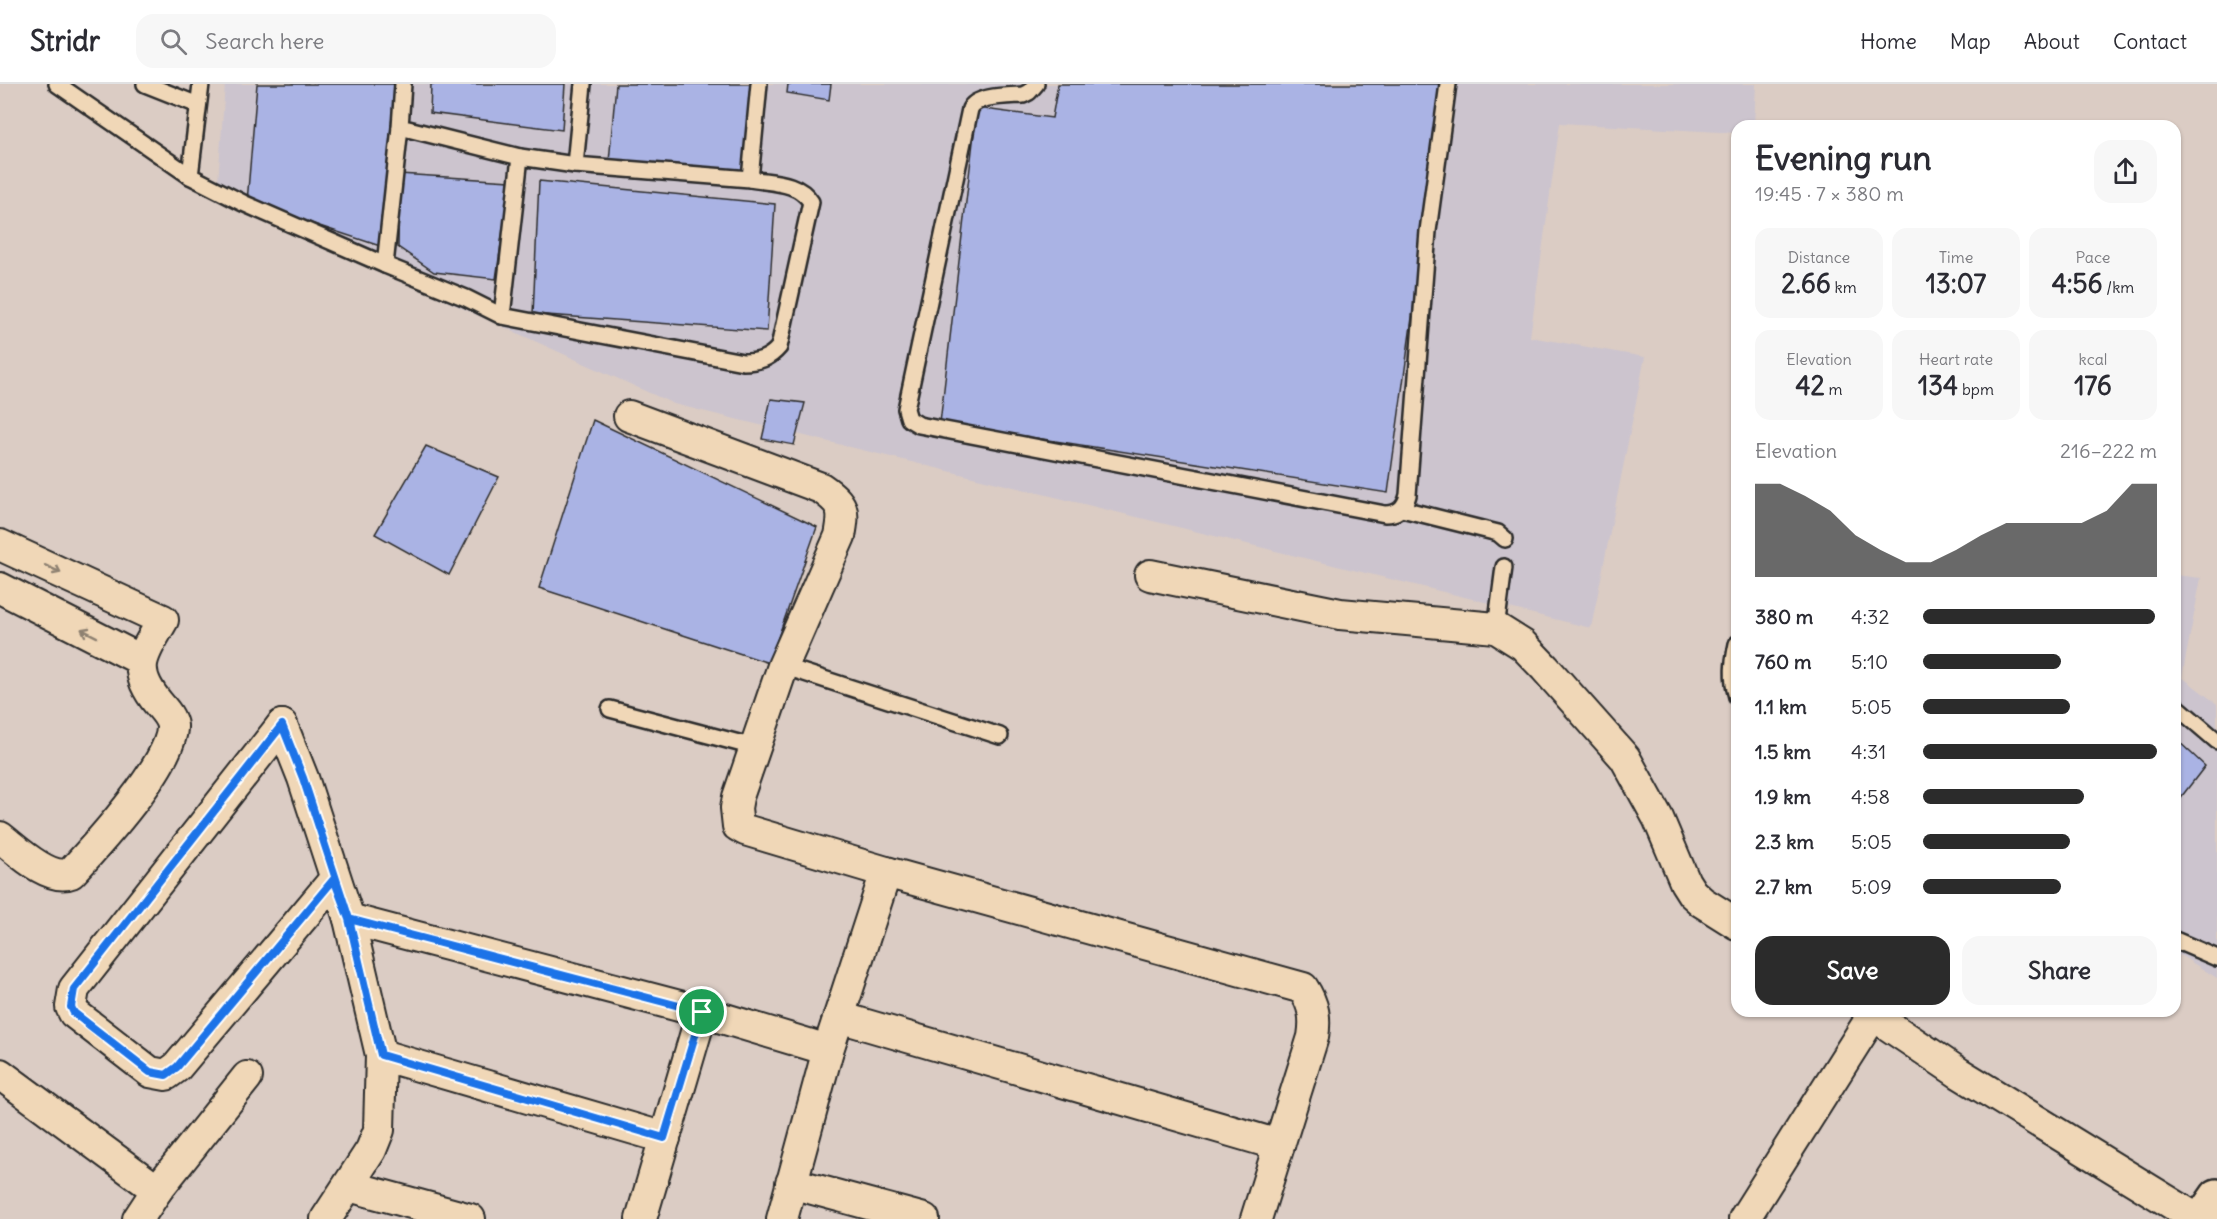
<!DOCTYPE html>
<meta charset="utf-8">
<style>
body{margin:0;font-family:Delius,sans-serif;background:#f7f7f7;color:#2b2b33;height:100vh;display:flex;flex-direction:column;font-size:22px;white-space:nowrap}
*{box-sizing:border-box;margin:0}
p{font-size:20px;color:#7c7c81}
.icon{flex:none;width:33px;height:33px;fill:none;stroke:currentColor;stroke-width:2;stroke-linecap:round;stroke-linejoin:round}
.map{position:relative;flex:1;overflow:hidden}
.sheet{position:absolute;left:1731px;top:36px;width:450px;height:897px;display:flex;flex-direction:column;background:#fff;border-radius:18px;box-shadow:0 2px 4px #0004}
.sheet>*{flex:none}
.pin{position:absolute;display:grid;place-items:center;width:51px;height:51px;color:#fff;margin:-26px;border:3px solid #fff;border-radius:50%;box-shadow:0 2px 6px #0007}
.round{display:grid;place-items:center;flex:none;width:63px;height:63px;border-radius:18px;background:#f7f7f7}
.head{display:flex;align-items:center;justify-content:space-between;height:102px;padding:0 24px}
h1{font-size:33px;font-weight:800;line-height:45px}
.metrics{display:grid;grid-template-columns:repeat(3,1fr);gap:9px;height:102px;padding:6px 24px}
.metrics div{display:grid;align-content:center;border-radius:15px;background:#f7f7f7;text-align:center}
.metrics b{font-size:26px;font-weight:800}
.metrics small{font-size:16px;font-weight:400}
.metrics p{font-size:16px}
.chart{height:168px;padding:12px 24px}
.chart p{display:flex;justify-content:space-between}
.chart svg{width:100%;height:108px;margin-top:6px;fill:#2b2b2b;opacity:.7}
.button{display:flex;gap:12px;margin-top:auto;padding:12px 24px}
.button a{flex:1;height:69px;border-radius:18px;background:#2b2b2b;color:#fff;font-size:24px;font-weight:800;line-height:69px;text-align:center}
.button a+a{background:#f7f7f7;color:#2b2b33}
ul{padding:0 24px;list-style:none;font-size:20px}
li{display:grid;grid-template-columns:96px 72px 1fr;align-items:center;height:45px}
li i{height:15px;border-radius:8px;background:#2b2b2b}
header{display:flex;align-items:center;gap:36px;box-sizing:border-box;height:84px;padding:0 30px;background:#fff;border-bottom:2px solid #e1e1e2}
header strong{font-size:28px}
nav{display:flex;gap:33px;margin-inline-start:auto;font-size:21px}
.search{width:420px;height:54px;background:#f7f7f7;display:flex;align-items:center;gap:15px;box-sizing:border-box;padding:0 21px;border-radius:18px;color:#7c7c81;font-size:22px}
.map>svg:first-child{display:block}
</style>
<header>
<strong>Stridr</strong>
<div class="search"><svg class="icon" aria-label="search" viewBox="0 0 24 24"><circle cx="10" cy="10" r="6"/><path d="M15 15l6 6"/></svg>Search here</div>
<nav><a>Home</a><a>Map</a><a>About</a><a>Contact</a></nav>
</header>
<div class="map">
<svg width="2217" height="1135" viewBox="0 0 2217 1135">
<rect width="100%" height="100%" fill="#dbccc4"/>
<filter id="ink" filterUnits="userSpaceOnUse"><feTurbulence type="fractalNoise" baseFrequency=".0167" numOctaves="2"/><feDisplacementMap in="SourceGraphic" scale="12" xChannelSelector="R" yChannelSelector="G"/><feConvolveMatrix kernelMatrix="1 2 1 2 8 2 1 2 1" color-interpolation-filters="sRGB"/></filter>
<g filter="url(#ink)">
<g fill="#ccc4ce">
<polygon points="225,0 1756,0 1754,42 1737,42 1737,49 1560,39 1530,253 1645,273 1591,544 674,320 217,113"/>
<polygon points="2175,491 2201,494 2182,593 2217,620 2217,894 2180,871 2175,880"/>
</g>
<g fill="#aab3e4" stroke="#2b2b2b" stroke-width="1.5">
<polygon points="257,0 395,0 380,162 247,118"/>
<polygon points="431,0 565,0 562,46 430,29"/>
<polygon points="616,0 751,0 742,87 609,78"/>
<polygon points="788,0 831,0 829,16 787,9"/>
<polygon points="1058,0 1444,0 1388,409 940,339 977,24 1052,34"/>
<polygon points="399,90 510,97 496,195 434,188 398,163"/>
<polygon points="539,97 775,120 767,247 533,230"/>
<polygon points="771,315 805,319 794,361 762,355"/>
<polygon points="593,336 817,443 769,579 539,504"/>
<polygon points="426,362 499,393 449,491 375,450"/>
<polygon points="2175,654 2205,682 2175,721"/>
</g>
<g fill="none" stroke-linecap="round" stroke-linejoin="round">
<defs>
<g id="lane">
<polyline points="57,0 190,92"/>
<polyline points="145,0 198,21"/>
<polyline points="201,0 190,92 243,119 385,181"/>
<polyline points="403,0 400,43 520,73"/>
<polyline points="583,0 575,81 750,95 759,0"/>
<path d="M 1036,0 L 1029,8 L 1023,11 C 1009,12 976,11 970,25 L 906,325 L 909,335 L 919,341 L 1385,430 C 1398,430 1405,424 1408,411 L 1428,147 L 1448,0"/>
<polyline points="400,43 385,181 466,214 502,232"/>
<path d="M 575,81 L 520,73 L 502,232 L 743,278 C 758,278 769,275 779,263 L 811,118 C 798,97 772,99 750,95"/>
<polyline points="1402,425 1498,449 1505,455"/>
<polyline points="1496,544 1504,483"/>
<path d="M 1737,560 C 1733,579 1731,593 1737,613"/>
<polyline points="783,582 1000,652"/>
<polyline points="2175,621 2217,657"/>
<polyline points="610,625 754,663"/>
<polyline points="2175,856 2217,874"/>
</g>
<g id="street">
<path d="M 629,332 L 821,404 C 844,420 845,426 840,452 L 783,582 L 738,713 L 736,724 L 738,742 L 745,746 L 886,788"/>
<path d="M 0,461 L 163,536 C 144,570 129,583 158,619 C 163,625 171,633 172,642 C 174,677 96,762 71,789 C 49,798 17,766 0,753"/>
<polyline points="1150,491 1340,530 1496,544 1523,561 1545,584 1625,674 1658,734 1685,798 1692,809 1702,818 1737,840"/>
<polyline points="0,504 141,576"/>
<polyline points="282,641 74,905 71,923 74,929 150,988 166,991 177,983 335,795"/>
<polyline points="282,641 303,694 349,835 381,971 379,1046 371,1066 326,1135"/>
<polyline points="349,835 702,928 828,966"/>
<polyline points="1867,927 1959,989 2197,1135"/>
<polyline points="839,933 1279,1061"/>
<polyline points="381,971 665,1054"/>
<polyline points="0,990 157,1106 138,1135"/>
<polyline points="791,1099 924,1135"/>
<polyline points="349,1102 470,1135"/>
<polyline points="157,1106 247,993"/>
<polyline points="641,1135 702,928"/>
<path d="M 782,1135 L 828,966 L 886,788 L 1303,904 C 1314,921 1316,934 1313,953 L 1256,1135"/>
<polyline points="1744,1135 1873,931"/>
</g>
<polyline id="primary" points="2201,1135 2217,1112"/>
</defs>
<use href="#lane" stroke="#2b2b2b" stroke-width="20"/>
<use href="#street" stroke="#2b2b2b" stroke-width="34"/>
<use href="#primary" stroke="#2b2b2b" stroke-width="38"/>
<use href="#lane" stroke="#f0d7b7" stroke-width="15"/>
<use href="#street" stroke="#f0d7b7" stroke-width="30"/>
<use href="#primary" stroke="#f0d7b7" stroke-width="33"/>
</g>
<defs><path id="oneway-shaft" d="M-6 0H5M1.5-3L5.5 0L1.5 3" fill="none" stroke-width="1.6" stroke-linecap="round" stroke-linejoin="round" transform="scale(1.5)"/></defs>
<g stroke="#8e8171">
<use href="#oneway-shaft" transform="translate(53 485) rotate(25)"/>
<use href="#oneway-shaft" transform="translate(89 549) rotate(-153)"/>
</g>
</g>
<g fill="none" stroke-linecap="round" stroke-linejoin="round" filter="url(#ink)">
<defs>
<polyline id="route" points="702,928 349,835 303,694 282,641 74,905 71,923 74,929 150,988 166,991 177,983 334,795 349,835 381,971 664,1054 702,928"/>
</defs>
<use href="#route" stroke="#fff" stroke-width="12"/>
<use href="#route" stroke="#1a73e8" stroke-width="8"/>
</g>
</svg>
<div class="pin" style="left:702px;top:928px;background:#1e9e55"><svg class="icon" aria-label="arrive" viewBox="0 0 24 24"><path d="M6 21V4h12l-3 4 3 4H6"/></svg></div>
<section class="sheet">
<div class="head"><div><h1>Evening run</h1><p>19:45 · 7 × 380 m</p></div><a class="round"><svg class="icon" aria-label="share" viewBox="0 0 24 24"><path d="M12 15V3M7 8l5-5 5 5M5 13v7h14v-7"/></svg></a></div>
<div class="metrics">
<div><p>Distance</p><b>2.66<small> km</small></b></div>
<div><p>Time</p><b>13:07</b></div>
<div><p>Pace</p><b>4:56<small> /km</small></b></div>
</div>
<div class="metrics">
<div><p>Elevation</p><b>42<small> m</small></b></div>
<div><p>Heart rate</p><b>134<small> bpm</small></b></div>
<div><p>kcal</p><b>176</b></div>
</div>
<div class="chart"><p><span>Elevation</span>216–222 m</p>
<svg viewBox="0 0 160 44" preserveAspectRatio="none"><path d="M0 44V6L10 6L20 11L30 17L40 27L50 33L60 38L70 38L80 33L90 27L100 22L110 22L120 22L130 22L140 17L150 6L160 6V44z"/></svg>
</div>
<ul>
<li><b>380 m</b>4:32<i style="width:99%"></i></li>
<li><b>760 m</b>5:10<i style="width:59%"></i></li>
<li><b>1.1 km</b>5:05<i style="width:63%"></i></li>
<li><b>1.5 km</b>4:31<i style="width:100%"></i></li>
<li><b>1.9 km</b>4:58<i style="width:69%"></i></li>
<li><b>2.3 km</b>5:05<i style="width:63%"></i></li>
<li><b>2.7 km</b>5:09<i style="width:59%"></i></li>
</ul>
<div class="button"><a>Save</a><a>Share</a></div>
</section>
</div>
